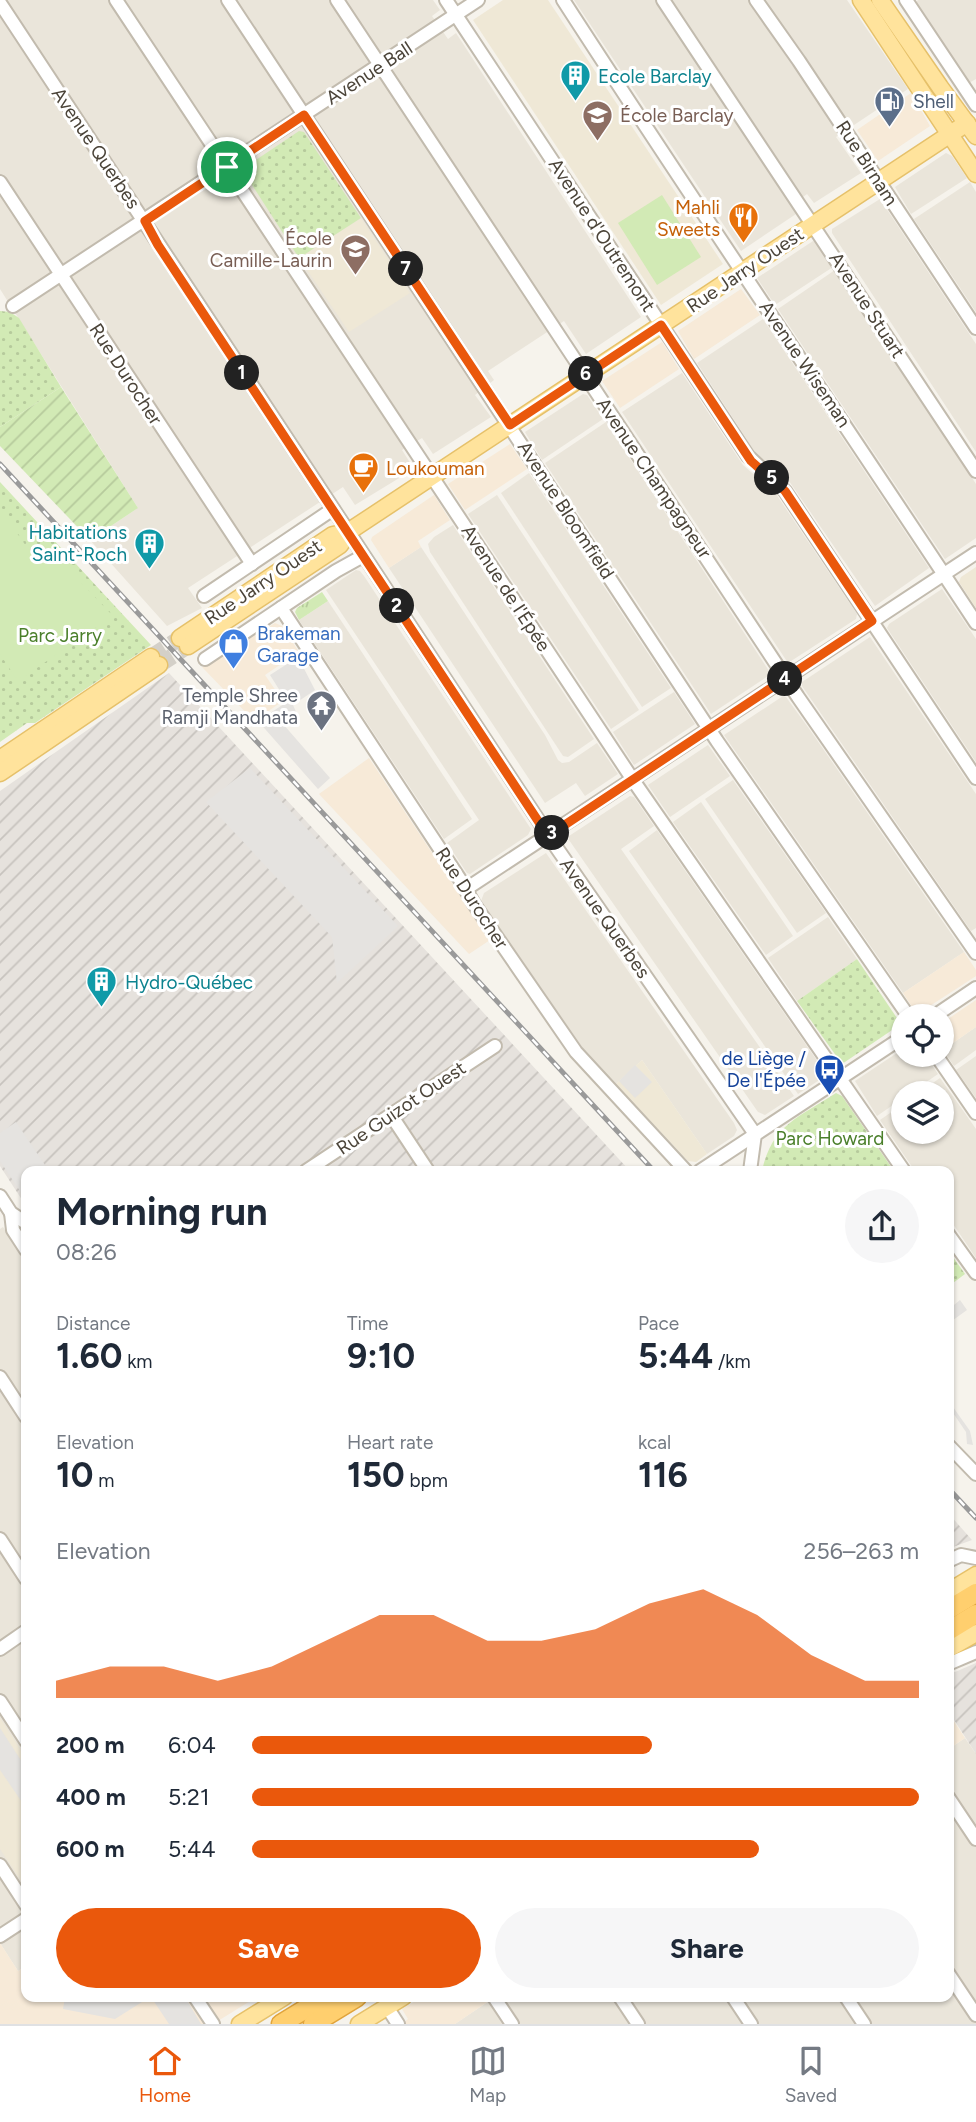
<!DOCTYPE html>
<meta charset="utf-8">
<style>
body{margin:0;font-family:Figtree,sans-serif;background:#f6f6f7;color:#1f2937;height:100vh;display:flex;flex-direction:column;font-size:26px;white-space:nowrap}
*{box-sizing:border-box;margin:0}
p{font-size:23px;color:#747a83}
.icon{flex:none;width:38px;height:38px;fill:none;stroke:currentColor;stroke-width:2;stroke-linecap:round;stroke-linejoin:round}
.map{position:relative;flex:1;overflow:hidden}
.sheet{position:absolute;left:21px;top:1166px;width:933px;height:836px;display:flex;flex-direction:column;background:#fff;border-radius:14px;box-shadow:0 2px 5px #0004}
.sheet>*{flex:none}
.fabs{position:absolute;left:891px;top:1004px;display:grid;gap:14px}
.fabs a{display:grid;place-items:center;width:63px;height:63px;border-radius:50%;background:#fff;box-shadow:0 2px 5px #0004;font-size:35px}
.pin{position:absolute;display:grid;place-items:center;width:60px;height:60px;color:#fff;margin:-30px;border:4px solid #fff;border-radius:50%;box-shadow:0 2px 7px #0007}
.km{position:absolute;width:35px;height:35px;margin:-18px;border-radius:50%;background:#222;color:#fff;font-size:19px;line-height:35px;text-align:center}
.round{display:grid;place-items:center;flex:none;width:74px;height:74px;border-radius:37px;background:#f6f6f7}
.head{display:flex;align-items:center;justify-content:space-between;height:119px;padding:0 35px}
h1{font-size:38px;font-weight:700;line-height:52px}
.figures{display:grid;grid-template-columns:repeat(3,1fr);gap:10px;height:119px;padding:7px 35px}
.figures div{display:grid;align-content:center}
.figures b{font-size:35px;font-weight:700}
.figures small{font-size:19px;font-weight:400}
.figures p{font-size:19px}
.chart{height:196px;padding:14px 35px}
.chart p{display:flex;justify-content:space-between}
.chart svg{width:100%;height:126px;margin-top:7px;fill:#ea580c;opacity:.7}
.cta{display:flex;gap:14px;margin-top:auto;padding:14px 35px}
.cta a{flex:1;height:80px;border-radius:42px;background:#ea580c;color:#fff;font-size:28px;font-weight:700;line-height:80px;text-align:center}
.cta a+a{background:#f6f6f7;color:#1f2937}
ul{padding:0 35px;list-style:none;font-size:23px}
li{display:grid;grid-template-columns:112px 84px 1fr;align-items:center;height:52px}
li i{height:18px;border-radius:9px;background:#ea580c}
.dock{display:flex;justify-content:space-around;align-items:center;height:98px;border-top:2px solid #e0e1e3;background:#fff;font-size:19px;color:#747a83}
.dock a{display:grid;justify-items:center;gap:4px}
.dock .active{color:#ea580c}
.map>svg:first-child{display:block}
</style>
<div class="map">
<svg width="976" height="2024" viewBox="0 0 976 2024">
<defs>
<pattern id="industrial-furrows" width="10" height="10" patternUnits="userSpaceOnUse" patternTransform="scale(1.75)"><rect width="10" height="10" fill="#e6e2dd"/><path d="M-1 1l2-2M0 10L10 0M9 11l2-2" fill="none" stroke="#c7c3be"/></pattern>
<pattern id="grass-tufts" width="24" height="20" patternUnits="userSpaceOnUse" patternTransform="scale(1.75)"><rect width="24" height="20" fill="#d2eab5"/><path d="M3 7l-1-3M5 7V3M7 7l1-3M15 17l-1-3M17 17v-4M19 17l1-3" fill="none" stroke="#b6ca9c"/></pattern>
<pattern id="park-dots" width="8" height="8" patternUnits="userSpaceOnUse" patternTransform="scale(1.75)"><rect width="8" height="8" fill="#d2eab5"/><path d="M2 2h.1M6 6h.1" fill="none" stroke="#b6ca9c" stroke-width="1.8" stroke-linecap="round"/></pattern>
<pattern id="garden-furrows" width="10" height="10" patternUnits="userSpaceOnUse" patternTransform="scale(1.75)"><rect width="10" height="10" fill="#d2eab5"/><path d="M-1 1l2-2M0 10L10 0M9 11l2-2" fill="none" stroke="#b6ca9c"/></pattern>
</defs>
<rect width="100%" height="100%" fill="#f6f3ec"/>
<g fill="#eae5da">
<polygon points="0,0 433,0 440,10 432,16 448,39 456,33 641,317 586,354 564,321 488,371 494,380 475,395 491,417 433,454 422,438 402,450 414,469 355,505 343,487 188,588 202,608 167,626 90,540 138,508 0,289"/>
<polygon points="574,0 847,0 908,89 836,137 861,173 814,203 807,194 791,206 796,214 741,251"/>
<polygon points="918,0 976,0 976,79 967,84 915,4"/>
<polygon points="946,153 952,156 967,178 911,214 895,187"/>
<polygon points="970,182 976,192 976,312 914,219"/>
<polygon points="880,199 976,344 976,452 832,233 832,229"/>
<polygon points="813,241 817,242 833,267 775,305 757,278"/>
<polygon points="835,270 976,484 976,538 945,559 778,309"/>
<polygon points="763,319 929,568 875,606 789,481 757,455 697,363"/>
<polygon points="682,373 743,465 776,494 857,614 856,619 788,663 622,412"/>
<polygon points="583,394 587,395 603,419 542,460 525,432"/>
<polygon points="606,422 771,674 711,714 545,463"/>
<polygon points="529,473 671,688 642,707 501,493"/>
<polygon points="497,495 639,710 611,729 468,514"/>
<polygon points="453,525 594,739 568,757 563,756 430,552 428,544 434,537"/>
<polygon points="421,547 545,735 558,760 562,763 569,762 597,743 618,774 585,796 576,783 545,803 389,568"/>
<polygon points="356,570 360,571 364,576 531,829 528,835 470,874 467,873 447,843 479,820 326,590"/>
<polygon points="942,589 976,639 976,762 887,628 889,624"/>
<polygon points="328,601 472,819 444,839 299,620"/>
<polygon points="870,637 976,794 976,928 971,931 802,686 802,682"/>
<polygon points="674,692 695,724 634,765 613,732"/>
<polygon points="783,696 786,697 810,730 964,952 903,993 724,735"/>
<polygon points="708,745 730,776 670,817 648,785"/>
<polygon points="733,780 826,913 797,933 705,799"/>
<polygon points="630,796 634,797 654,826 621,849 794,1096 765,1115 758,1112 569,840 569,836"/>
<polygon points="701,802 793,936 766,955 673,822"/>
<polygon points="657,830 825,1072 824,1077 798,1094 629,851"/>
<polygon points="546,853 734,1123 737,1130 734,1136 707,1154 642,1060 616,1084 587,1054 481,901 484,893"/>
<polygon points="828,917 857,959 797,1001 768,958"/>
<polygon points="976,1027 976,1050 954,1066 943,1050"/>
<polygon points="903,1049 903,1055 925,1055 938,1074 909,1094 903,1094 903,1098 877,1116 855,1081"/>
<polygon points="976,1056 976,1098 956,1070"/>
<polygon points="940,1078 976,1129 976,1258 949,1218 948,1171 915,1171 880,1120 903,1104 903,1132 942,1132 942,1094 917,1094"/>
<polygon points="3,1227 26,1262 26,1966 18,1971 0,1943 0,1229"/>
<polygon points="965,1738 976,1754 976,2024 455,2024 495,1997 948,1997 949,1749"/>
</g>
<g fill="#f7ead8">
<polygon points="911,93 930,126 878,161 857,130"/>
<polygon points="741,289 760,315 694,359 678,331"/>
<polygon points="662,342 679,369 620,408 602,381"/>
<polygon points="510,444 527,469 465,510 448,484"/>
<polygon points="434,495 450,520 418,541 421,547 389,568 371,540 372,537"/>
<polygon points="275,623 282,626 299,652 265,675 283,701 254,721 202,667"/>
<polygon points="369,758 490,940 469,954 319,794"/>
<polygon points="964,952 976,970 976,976 919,1013 916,1013 903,993"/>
<polygon points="976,1000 976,1027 943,1050 942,1023"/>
<polygon points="948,1712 965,1738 949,1749 948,1749"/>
<polygon points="0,1943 18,1971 26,1966 26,1997 257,1997 213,2024 0,2024"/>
<polygon points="422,1997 495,1997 455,2024 402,2024 408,2019 402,2009"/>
</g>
<g fill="url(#industrial-furrows)">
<polygon points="169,673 630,1171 26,1171 26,1206 0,1166 0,791"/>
<polygon points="949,1514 972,1540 953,1547 949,1552"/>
<polygon points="976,1663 976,1754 949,1712 948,1675"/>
</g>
<g fill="#efe8d6">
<polygon points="503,0 548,0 723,264 661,305 473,20"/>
<polygon points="361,218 410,293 349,332 299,258"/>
<polygon points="976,567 976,608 959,582 961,577"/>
<polygon points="642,1060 707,1154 696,1162 688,1161 616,1084"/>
<polygon points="0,1718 26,1758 26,1888 0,1849"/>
</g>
<polygon fill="url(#grass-tufts)" points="322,592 328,601 299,620 295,612 297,608"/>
<g fill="url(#park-dots)">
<polygon points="299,131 304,132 361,218 299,258 243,171 244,168"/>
<polygon points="0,311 10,312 19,318 61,387 0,427"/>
<polygon points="0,482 151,645 35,723 27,723 0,742"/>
<polygon points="857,959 901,1024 842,1064 797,1001"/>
<path d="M 836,1093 L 842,1096 L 894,1171 L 762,1171 C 772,1124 800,1117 836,1093 Z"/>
<polygon points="948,1250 965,1274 949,1286 948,1286"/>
</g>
<polygon fill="url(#garden-furrows)" points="61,387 138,508 90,540 0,446 0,427"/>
<g fill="#d2eab5">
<polygon points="662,195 701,257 657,285 618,223"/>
<polygon points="0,509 31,553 58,558 113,616 22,678 15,677 0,654"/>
</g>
<g fill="#e5e3e0">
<polygon points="298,657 315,690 293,705 297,714 283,724 330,778 318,789 258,721 287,702 270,675"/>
<polygon points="250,768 398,926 337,983 332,937 206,802"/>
<polygon points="635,1065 652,1082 635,1098 619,1081"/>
<polygon points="16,1122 49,1171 26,1171 26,1200 0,1161 0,1133"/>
<polygon points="948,1298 954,1305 960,1300 967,1310 949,1323"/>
<polygon points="948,1400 970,1431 973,1445 967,1444 966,1432 949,1407"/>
<polygon points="0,1728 26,1768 26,1808 0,1770"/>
<polygon points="65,1997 150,1997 115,2019 63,2009"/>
<polygon points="151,1997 185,1997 201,2024 169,2024"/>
</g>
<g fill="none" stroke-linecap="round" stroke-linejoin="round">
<g stroke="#d4d0c8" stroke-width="16" stroke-dasharray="16 8" stroke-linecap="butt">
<polyline points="151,657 180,638"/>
<polyline points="159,665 188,646"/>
</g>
<defs>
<g id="minor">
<polyline points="116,0 635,783 904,1171"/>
<polyline points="228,0 717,741 909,1017"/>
<polyline points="337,0 798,697 976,953"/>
<polyline points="446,0 748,456 785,491 976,778"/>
<path d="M 563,0 C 698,209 839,415 976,623"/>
<polyline points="663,0 976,471"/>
<polyline points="756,0 799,61 976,328"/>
<polyline points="906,0 976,105"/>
<polyline points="0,3 554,844 755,1134 750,1171"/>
<polyline points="0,182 252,564"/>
<polyline points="13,306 478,0"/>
<polyline points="204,596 333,509"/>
<polyline points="281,608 459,878 474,904 576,1052 686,1171"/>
<polyline points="205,659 336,571 363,556"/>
<polyline points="466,889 976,553"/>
<polyline points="933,1017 976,988"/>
<polyline points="936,1055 976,1113"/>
<polyline points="391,1115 428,1171"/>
<polyline points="306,1171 495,1046"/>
<polyline points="700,1171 903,1037"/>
<polyline points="0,1196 11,1213 26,1223"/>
<polyline points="11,1213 13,1230 26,1250"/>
<polyline points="948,1234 976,1273"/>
<polyline points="0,1377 26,1417"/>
<polyline points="948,1445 976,1474"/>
<polyline points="0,1539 26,1579"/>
<polyline points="948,1561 961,1555 976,1558"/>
<polyline points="0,1649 26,1631"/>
<polyline points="948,1664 976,1652"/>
<polyline points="0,1701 26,1741"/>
<polyline points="948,1797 976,1839"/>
<polyline points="0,1865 26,1905"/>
<polyline points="0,1936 26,1919"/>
<polyline points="948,1973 976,2015"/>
<polyline points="195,1997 213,2024"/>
<polyline points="494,1997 512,2024"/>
<polyline points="620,1997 638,2024"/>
<polyline points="733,1997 751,2024"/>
<polyline points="846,1997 864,2024"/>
<polyline points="387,2007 398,2024"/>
</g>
<g id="major">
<polyline points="861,0 976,174"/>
<polyline points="880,0 940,87 976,136"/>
<polyline points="180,638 333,535 348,532 967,123"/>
<polyline points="188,646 340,545 348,532"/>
<polyline points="0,759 151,657"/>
<polyline points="0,773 159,665"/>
<polyline points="948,1592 976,1575"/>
<polyline points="948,1649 976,1633"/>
<polyline points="240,2024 284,1997"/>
<polyline points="359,2024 403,1997"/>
</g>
<g id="highway">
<polyline points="948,1610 976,1593"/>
<polyline points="948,1631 976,1614"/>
<polyline points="281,2024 325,1997"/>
<polyline points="313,2024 357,1997"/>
</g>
</defs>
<use href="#minor" stroke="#c2bbae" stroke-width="16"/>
<use href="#major" stroke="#e6c16a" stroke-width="19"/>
<use href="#highway" stroke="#e0a43c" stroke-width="21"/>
<use href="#minor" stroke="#fff" stroke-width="12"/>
<use href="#major" stroke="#ffe39c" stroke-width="16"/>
<use href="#highway" stroke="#ffcf6e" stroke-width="18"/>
<defs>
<g id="rail">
<polyline points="0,464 654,1171"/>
<polyline points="948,1488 976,1518"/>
</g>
</defs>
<use href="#rail" stroke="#9a9a9a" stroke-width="5"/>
<use href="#rail" stroke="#fff" stroke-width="2.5" stroke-dasharray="8" stroke-linecap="butt"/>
</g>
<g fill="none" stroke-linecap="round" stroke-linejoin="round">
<defs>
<polygon id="route" points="304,115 510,425 661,325 751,461 785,491 872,621 548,836 158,245 145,221"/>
</defs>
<use href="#route" stroke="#fff" stroke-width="14"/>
<use href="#route" stroke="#ea580c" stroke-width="9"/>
</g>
<defs>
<symbol id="building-pin" viewBox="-11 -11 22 30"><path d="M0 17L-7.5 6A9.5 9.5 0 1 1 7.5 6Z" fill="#0f9aa8" stroke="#fff"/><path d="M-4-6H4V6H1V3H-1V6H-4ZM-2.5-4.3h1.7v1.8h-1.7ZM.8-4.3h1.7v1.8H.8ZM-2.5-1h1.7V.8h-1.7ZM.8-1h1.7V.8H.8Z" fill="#fff"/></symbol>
<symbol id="fuel-pin" viewBox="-11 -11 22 30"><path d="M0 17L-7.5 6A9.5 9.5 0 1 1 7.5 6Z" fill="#5c6f8a" stroke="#fff"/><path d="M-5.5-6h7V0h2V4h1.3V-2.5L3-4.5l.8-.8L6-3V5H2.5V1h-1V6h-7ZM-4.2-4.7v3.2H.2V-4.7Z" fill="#fff"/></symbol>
<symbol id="school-pin" viewBox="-11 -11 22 30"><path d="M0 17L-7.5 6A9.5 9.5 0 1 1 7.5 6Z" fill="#8d6e63" stroke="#fff"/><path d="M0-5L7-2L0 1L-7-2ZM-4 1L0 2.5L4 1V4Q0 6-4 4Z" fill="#fff"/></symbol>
<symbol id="restaurant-pin" viewBox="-11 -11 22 30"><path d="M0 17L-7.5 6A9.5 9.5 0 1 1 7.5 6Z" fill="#e8710a" stroke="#fff"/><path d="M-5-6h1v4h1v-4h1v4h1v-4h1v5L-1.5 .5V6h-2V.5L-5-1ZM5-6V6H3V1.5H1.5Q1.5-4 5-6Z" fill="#fff"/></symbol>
<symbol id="cafe-pin" viewBox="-11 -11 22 30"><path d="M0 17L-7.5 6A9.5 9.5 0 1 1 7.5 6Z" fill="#e8710a" stroke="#fff"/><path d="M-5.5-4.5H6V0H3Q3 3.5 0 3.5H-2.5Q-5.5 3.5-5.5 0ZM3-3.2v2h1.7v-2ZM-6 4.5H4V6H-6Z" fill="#fff"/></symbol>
<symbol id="shop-pin" viewBox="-11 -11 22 30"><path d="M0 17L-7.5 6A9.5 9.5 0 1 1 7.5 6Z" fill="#3f7fe0" stroke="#fff"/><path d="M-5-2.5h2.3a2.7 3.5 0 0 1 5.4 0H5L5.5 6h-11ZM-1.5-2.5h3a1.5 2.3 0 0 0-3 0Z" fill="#fff"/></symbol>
<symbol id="temple-pin" viewBox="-11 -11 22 30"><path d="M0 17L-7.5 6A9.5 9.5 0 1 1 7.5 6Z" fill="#6b7280" stroke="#fff"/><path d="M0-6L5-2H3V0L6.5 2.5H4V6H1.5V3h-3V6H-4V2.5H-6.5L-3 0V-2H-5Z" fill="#fff"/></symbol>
<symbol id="bus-pin" viewBox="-11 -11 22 30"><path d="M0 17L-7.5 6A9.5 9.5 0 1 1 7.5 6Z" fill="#1a4fb4" stroke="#fff"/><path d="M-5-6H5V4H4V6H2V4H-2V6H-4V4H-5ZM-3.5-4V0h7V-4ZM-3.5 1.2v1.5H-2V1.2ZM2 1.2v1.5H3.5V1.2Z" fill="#fff"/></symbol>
</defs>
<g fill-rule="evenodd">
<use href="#building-pin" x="558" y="58" width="35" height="47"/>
<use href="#fuel-pin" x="872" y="84" width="35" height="47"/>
<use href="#school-pin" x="580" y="98" width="35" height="47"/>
<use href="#restaurant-pin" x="726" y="200" width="35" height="47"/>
<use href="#school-pin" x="338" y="232" width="35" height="47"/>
<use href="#cafe-pin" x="346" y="450" width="35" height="47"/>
<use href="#building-pin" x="132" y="526" width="35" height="47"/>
<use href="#shop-pin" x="216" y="626" width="35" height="47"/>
<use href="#temple-pin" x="304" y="688" width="35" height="47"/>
<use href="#building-pin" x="84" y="964" width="35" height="47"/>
<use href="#bus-pin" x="812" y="1052" width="35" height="47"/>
</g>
<g text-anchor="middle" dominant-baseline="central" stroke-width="6" stroke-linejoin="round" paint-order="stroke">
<g font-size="19" fill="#4b4439" stroke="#fff">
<text transform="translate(369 73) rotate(-33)">Avenue Ball</text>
<text transform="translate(96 148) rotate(56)">Avenue Querbes</text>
<text transform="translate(867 163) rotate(57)">Rue Birnam</text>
<text transform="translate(602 235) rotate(57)">Avenue d'Outremont</text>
<text transform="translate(745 270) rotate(-34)">Rue Jarry Ouest</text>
<text transform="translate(867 305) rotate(57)">Avenue Stuart</text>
<text transform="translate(805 364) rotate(56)">Avenue Wiseman</text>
<text transform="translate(126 374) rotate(57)">Rue Durocher</text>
<text transform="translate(654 478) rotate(56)">Avenue Champagneur</text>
<text transform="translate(566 510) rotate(57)">Avenue Bloomfield</text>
<text transform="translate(263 582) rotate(-34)">Rue Jarry Ouest</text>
<text transform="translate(506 588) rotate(57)">Avenue de l'Épée</text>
<text transform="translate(472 898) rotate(57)">Rue Durocher</text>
<text transform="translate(605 918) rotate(55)">Avenue Querbes</text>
<text transform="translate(401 1108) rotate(-34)">Rue Guizot Ouest</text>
</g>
<g font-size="19" fill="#0d838f" stroke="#fff" text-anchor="start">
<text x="598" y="76">Ecole Barclay</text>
<text x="127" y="532" text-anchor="end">Habitations<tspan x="127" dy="22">Saint-Roch</tspan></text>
<text x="125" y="982">Hydro-Québec</text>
</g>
<g font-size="19" fill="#4e5e75" stroke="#fff" text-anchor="start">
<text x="913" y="101">Shell</text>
</g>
<g font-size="19" fill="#785e54" stroke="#fff" text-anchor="start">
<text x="620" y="115">École Barclay</text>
<text x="332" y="238" text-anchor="end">École<tspan x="332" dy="22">Camille-Laurin</tspan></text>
</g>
<g font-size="19" fill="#c56008" stroke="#fff" text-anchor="end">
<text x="720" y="207">Mahli<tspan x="720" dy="22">Sweets</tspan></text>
<text x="386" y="468" text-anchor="start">Loukouman</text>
</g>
<g font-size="19" fill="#366cbe" stroke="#fff" text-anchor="start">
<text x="257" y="633">Brakeman<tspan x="257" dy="22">Garage</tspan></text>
</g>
<g font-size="19" fill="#4a7f2a" stroke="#fff">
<text x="60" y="635">Parc Jarry</text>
<text x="830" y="1138">Parc Howard</text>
</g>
<g font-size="19" fill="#5b616d" stroke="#fff" text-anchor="end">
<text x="298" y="695">Temple Shree<tspan x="298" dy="22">Ramji Mandhata</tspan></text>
</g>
<g font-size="19" fill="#164399" stroke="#fff" text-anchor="end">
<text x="806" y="1058">de Liège /<tspan x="806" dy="22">De l'Épée</tspan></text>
</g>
</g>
</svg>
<div class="fabs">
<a><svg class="icon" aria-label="locate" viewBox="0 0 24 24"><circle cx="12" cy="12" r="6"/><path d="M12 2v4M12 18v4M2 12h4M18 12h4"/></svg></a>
<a><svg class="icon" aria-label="layers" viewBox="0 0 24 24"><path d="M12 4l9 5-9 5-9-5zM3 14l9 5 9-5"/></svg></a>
</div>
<div class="pin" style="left:227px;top:167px;background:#1e9e55"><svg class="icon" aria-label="arrive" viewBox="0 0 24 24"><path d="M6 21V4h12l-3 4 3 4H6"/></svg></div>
<b class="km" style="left:242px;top:373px">1</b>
<b class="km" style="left:397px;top:606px">2</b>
<b class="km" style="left:552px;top:833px">3</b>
<b class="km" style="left:785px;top:679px">4</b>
<b class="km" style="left:772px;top:478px">5</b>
<b class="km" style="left:586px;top:374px">6</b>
<b class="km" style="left:406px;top:269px">7</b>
<section class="sheet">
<div class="head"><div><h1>Morning run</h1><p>08:26</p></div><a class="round"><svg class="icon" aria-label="share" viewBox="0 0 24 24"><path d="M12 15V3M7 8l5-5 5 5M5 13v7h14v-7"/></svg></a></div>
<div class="figures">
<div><p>Distance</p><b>1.60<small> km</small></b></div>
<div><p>Time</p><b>9:10</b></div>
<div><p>Pace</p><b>5:44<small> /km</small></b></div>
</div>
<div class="figures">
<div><p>Elevation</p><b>10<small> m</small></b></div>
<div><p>Heart rate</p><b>150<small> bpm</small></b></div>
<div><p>kcal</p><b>116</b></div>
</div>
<div class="chart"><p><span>Elevation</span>256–263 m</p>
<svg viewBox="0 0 160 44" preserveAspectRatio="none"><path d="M0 44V38L10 33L20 33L30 38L40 33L50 24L60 15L70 15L80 24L90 24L100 20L110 11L120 6L130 15L140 29L150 38L160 38V44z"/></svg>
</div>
<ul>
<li><b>200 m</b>6:04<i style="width:60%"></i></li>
<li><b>400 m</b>5:21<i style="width:100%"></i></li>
<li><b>600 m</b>5:44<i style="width:76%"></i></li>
</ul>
<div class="cta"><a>Save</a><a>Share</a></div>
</section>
</div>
<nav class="dock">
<a class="active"><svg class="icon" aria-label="home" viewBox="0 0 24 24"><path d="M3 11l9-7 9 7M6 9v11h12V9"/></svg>Home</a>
<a><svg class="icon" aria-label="map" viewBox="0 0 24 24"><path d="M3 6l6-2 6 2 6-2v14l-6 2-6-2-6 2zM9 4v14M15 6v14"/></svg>Map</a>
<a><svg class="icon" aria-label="saved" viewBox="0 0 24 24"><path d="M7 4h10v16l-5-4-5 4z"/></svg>Saved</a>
</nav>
